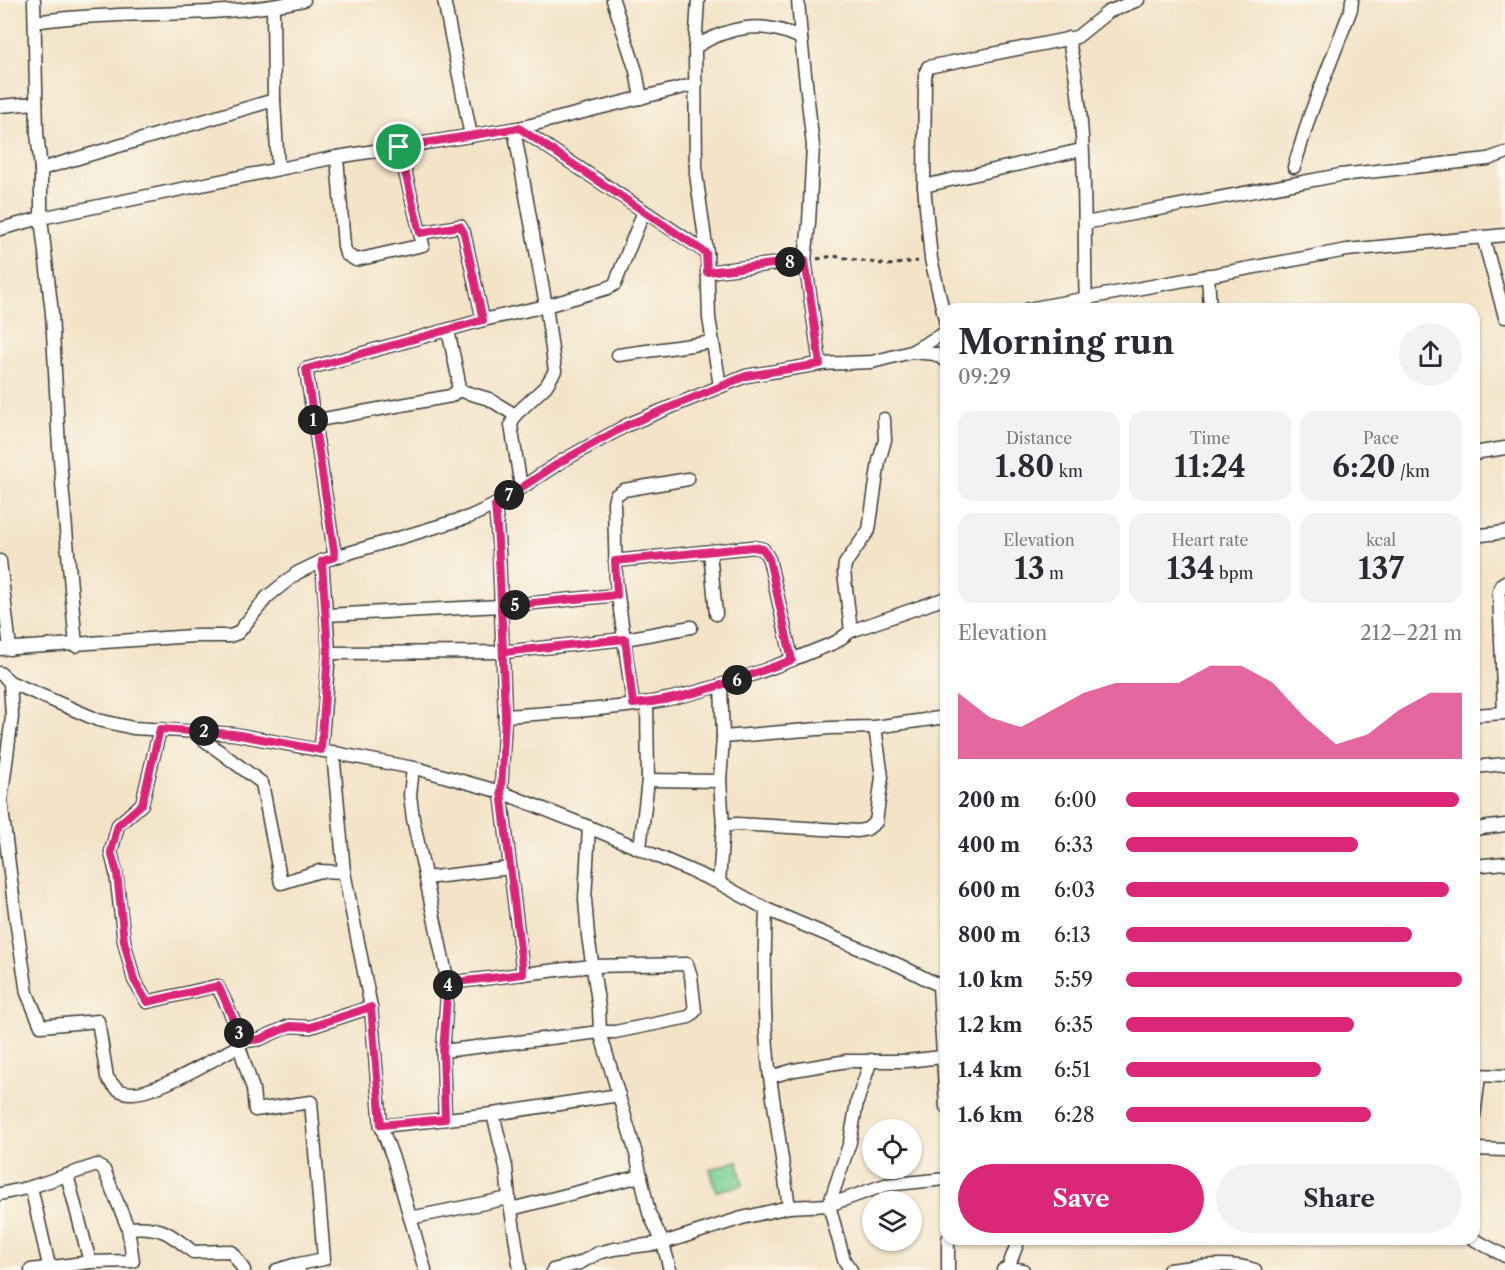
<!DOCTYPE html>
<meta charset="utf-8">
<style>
body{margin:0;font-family:"Libre Caslon Text",serif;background:#f2f2f3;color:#2b2b33;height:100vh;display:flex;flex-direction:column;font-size:22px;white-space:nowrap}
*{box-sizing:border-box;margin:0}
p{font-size:20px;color:#7c7c81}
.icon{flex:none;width:33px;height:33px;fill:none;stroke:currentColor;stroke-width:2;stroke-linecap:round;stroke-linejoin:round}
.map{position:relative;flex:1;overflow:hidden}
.panel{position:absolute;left:940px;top:303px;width:540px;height:942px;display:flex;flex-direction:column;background:#fff;border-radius:18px;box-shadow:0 2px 4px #0004}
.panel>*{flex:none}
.controls{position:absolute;left:862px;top:1119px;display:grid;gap:12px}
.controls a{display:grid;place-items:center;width:60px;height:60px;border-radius:50%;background:#fff;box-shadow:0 2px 4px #0004;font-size:30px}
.pin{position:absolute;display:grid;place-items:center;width:51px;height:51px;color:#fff;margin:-26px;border:3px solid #fff;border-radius:50%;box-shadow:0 2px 6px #0007}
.km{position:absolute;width:30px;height:30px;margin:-15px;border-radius:50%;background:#222;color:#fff;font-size:16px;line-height:30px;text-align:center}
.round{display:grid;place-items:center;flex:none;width:63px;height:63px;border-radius:32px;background:#f2f2f3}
.summary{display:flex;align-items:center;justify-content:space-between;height:102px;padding:0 18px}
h1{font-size:33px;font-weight:800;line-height:45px}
.figures{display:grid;grid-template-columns:repeat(3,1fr);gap:9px;height:102px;padding:6px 18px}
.figures div{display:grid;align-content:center;border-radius:15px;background:#f2f2f3;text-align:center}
.figures b{font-size:30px;font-weight:800}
.figures small{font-size:16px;font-weight:400}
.figures p{font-size:16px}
.chart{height:168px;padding:12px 18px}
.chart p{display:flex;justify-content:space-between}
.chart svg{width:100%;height:108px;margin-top:6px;fill:#db2777;opacity:.7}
.primary-button{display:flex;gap:12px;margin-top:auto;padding:12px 18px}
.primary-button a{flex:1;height:69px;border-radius:36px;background:#db2777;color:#fff;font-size:24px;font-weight:800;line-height:69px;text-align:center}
.primary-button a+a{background:#f2f2f3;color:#2b2b33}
ul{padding:0 18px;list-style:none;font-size:20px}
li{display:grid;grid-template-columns:96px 72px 1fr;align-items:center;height:45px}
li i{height:15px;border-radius:8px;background:#db2777}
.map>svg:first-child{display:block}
</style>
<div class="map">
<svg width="1505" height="1270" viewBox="0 0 1505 1270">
<rect width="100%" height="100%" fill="#fbf7ec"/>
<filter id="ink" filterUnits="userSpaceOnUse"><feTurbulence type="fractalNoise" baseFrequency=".0167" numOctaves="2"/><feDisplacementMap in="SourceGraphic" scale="12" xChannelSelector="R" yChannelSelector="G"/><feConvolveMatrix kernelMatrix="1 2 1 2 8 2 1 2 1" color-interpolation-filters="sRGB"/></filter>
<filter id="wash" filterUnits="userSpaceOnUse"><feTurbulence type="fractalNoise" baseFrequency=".008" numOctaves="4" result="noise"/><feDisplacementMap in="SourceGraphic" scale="24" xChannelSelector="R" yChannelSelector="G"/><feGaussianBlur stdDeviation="1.35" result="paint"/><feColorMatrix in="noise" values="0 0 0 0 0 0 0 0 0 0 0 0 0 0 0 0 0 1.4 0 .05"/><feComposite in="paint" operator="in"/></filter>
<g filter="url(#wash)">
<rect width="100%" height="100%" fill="#f3e3c7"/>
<polygon fill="#7ad094" stroke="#4b7658" stroke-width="1.5" points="738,1161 743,1185 716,1191 710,1169"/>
</g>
<g filter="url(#ink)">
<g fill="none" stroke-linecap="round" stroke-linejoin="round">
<defs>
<g id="street">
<polyline points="34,0 37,133 41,169 41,218 52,313 59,448 76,646"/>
<polyline points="444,0 471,136"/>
<polyline points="613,0 636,71 641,98"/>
<polyline points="698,0 695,47 696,174 707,253 709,318 720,386"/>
<polyline points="273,7 274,100 278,169"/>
<path d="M 35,22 C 124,9 216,20 304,0"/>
<path d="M 1068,38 C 1089,124 1083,221 1086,309"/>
<path d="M 695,47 C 730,26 762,20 801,38"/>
<polyline points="0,106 36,103"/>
<polyline points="519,128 707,253"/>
<polyline points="514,129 546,306 555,371 546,386 515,415 511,425 521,487"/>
<polyline points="337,157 344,246 346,254 356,260 423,245 399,147"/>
<polyline points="1294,167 1310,115 1351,9 1352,0"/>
<polyline points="41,169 274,100"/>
<polyline points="924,186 1081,150"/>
<polyline points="1085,223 1340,175 1488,159 1505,153"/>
<polyline points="0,229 41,218 337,157 519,128 696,84"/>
<polyline points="420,233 460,226 464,233 483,320 546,306 608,288 615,284 644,211"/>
<polyline points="1483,237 1505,317"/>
<polyline points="805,260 820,364"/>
<polyline points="707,272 805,260 809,223 813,146 801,38 798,0"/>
<polyline points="1208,275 1210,309"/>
<polyline points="1028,309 1347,250 1505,235"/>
<polyline points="946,324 931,259 924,186 925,75 928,67 1077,37 1108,12 1138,0"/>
<polyline points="912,352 935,354 946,361"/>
<polyline points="618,355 713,342"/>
<polyline points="458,390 489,399 515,415"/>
<polyline points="313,421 451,396 458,390 458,377 448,330"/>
<polyline points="1474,455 1480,452 1505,448"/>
<polyline points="495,505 499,551 505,716"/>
<polyline points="1474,536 1505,532"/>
<polyline points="710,552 716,614"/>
<polyline points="335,557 306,369 483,320"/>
<polyline points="0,561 10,649"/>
<polyline points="615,561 753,547 763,549 769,559 792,660"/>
<polyline points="326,615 501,606 617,595"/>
<polyline points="851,631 844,572 845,564 869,530 879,461 885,440 884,419"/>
<polyline points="0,649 193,636 230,636 238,633 267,597 297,573 322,561 469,517 495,505 562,461 627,425 746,376 820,364 872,362 911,352 946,332"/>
<polyline points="329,653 503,652 625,639 691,627"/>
<polyline points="0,673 10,682 98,720 133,728 234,734 419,769 501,792 589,827 719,883 766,909 901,966 946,989"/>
<path d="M 10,682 L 12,717 L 1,801 L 16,920 L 27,993 L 41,1026 L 98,1021 L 107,1077 C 113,1087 121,1094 133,1093 C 160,1092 213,1059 239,1046 L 253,1089 L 255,1110 L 311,1102 L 324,1259 L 294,1265 L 299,1270"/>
<polyline points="721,686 723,737"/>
<polyline points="633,704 616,581 614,502 616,495 624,490 688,479"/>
<polyline points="1474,715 1504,713 1499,592 1502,584 1505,582"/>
<path d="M 160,729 L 142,804 L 118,825 L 111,852 L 116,873 L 124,941 L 134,980 L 147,1002 L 217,986 C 228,1004 233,1023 245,1041 L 260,1039 L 289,1026 L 310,1027 L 371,1007"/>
<polyline points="192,731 262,783 281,883 320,871 344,872 371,1007 381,1126 394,1161 425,1270"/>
<polyline points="321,749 329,653 322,561"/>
<polyline points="333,752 344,872"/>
<polyline points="1474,767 1505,764"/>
<polyline points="413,768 410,795 413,819 448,983 443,1051 445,1119"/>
<polyline points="648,780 720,781"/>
<polyline points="723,826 720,781 723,737 830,728 875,727 946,717"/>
<polyline points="589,827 585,899 588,936 599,1008 600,1032 636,1154 649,1213 663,1243 670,1270"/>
<polyline points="1474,829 1505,825"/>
<polyline points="640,848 648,780 647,703"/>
<polyline points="1474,866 1505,863"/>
<polyline points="426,878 510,868"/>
<polyline points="719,883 723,826 736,824 858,831 867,829 876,822 882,777 875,727"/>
<path d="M 766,909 C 764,965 763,1021 770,1077"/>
<path d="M 448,983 L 523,974 L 501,792 L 505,716 C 552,712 600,711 647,703 C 713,692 775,667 836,642 L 851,631 L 946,598"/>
<polyline points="939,986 946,1107"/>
<polyline points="443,1051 600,1032 615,1032 689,1017 695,1011 691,976 687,964 592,966 523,974"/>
<polyline points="871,1060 857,1102 850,1142 829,1205 885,1185 946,1179"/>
<polyline points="1474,1075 1505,1076"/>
<polyline points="493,1114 619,1095"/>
<polyline points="1474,1116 1479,1076"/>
<polyline points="381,1126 493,1114 506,1167 509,1198 410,1218"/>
<polyline points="1474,1149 1505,1150"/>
<polyline points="67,1175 90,1262"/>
<polyline points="31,1187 50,1270"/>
<path d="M 0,1194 L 31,1187 L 97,1165 L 104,1170 L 128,1228 C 160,1225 170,1233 193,1252 L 228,1251 L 232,1252 L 244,1270"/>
<polyline points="510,1203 520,1270"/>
<polyline points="789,1207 829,1205 844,1260 851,1270"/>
<polyline points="511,1209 641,1176"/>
<polyline points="948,1239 948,1270"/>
<polyline points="1473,1239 1505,1256"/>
<polyline points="1008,1268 1023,1270"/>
<polyline points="31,1270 90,1262 133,1261 128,1228"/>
<polyline points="277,1270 294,1265"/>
<polyline points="553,1270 580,1263 598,1253 614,1249 663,1243 742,1218 789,1207 770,1077 794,1070 847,1061 906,1061 942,1057"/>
<polyline points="1003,1270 1008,1268 1019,1239"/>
<path d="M 1169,1270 C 1196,1266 1230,1261 1255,1270"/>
</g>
</defs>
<use href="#street" stroke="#3c3a36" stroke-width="15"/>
<polyline stroke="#3c3a36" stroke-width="3" stroke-dasharray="4.5 4.5" stroke-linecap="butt" points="817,259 833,256 888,265 918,261"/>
<use href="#street" stroke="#fff" stroke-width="12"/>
</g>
</g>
<g fill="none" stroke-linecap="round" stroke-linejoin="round" filter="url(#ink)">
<defs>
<path id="route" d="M 399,147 L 420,233 L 460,226 L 464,233 L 483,320 L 306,369 L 335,557 L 322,561 L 328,653 L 321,750 L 234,734 L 160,729 L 142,804 L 118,825 L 111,852 L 117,873 L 124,941 L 134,980 L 147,1002 L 218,986 C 228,1004 233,1023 244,1041 L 260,1039 L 290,1026 L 310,1027 L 371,1007 L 381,1125 L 445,1119 L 443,1052 L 448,983 L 523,974 L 501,792 L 505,716 L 501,606 L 617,595 L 615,561 L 753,547 L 763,549 L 769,559 L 792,660 C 741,678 688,700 633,704 L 625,639 L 503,652 C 501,603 500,554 495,505 L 562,461 L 627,425 L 746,376 L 820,364 L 805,260 L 707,272 L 706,253 L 519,128 L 399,147"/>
</defs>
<use href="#route" stroke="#fff" stroke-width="12"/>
<use href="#route" stroke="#db2777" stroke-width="8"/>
</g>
</svg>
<div class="controls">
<a><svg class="icon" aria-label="locate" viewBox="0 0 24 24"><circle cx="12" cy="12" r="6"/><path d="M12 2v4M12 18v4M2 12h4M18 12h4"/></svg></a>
<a><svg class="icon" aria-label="layers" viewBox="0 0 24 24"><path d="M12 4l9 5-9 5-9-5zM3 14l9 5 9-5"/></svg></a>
</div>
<div class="pin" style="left:399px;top:147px;background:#1e9e55"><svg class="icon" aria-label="arrive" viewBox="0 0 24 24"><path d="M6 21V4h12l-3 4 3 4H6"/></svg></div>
<b class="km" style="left:313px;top:420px">1</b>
<b class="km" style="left:204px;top:731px">2</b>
<b class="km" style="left:239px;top:1033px">3</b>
<b class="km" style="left:448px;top:985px">4</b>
<b class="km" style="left:515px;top:605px">5</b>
<b class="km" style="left:737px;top:680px">6</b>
<b class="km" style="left:509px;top:495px">7</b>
<b class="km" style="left:790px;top:262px">8</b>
<section class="panel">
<div class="summary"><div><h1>Morning run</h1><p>09:29</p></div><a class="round"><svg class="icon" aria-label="share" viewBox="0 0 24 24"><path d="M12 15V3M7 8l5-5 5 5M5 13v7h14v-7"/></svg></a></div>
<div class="figures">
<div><p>Distance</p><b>1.80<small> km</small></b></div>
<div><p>Time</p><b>11:24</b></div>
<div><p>Pace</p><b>6:20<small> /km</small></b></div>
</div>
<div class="figures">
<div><p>Elevation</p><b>13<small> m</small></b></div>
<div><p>Heart rate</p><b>134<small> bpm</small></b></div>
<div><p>kcal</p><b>137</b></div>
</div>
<div class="chart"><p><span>Elevation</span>212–221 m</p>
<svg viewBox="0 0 160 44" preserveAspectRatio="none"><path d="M0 44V17L10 27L20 31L30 24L40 17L50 13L60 13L70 13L80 6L90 6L100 13L110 27L120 38L130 34L140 24L150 17L160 17V44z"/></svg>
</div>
<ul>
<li><b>200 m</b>6:00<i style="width:99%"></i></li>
<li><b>400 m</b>6:33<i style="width:69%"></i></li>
<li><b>600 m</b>6:03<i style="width:96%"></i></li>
<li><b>800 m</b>6:13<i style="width:85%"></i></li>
<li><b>1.0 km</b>5:59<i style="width:100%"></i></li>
<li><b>1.2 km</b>6:35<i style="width:68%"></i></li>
<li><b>1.4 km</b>6:51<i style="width:58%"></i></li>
<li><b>1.6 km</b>6:28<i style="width:73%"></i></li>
</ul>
<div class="primary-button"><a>Save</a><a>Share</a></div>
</section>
</div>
